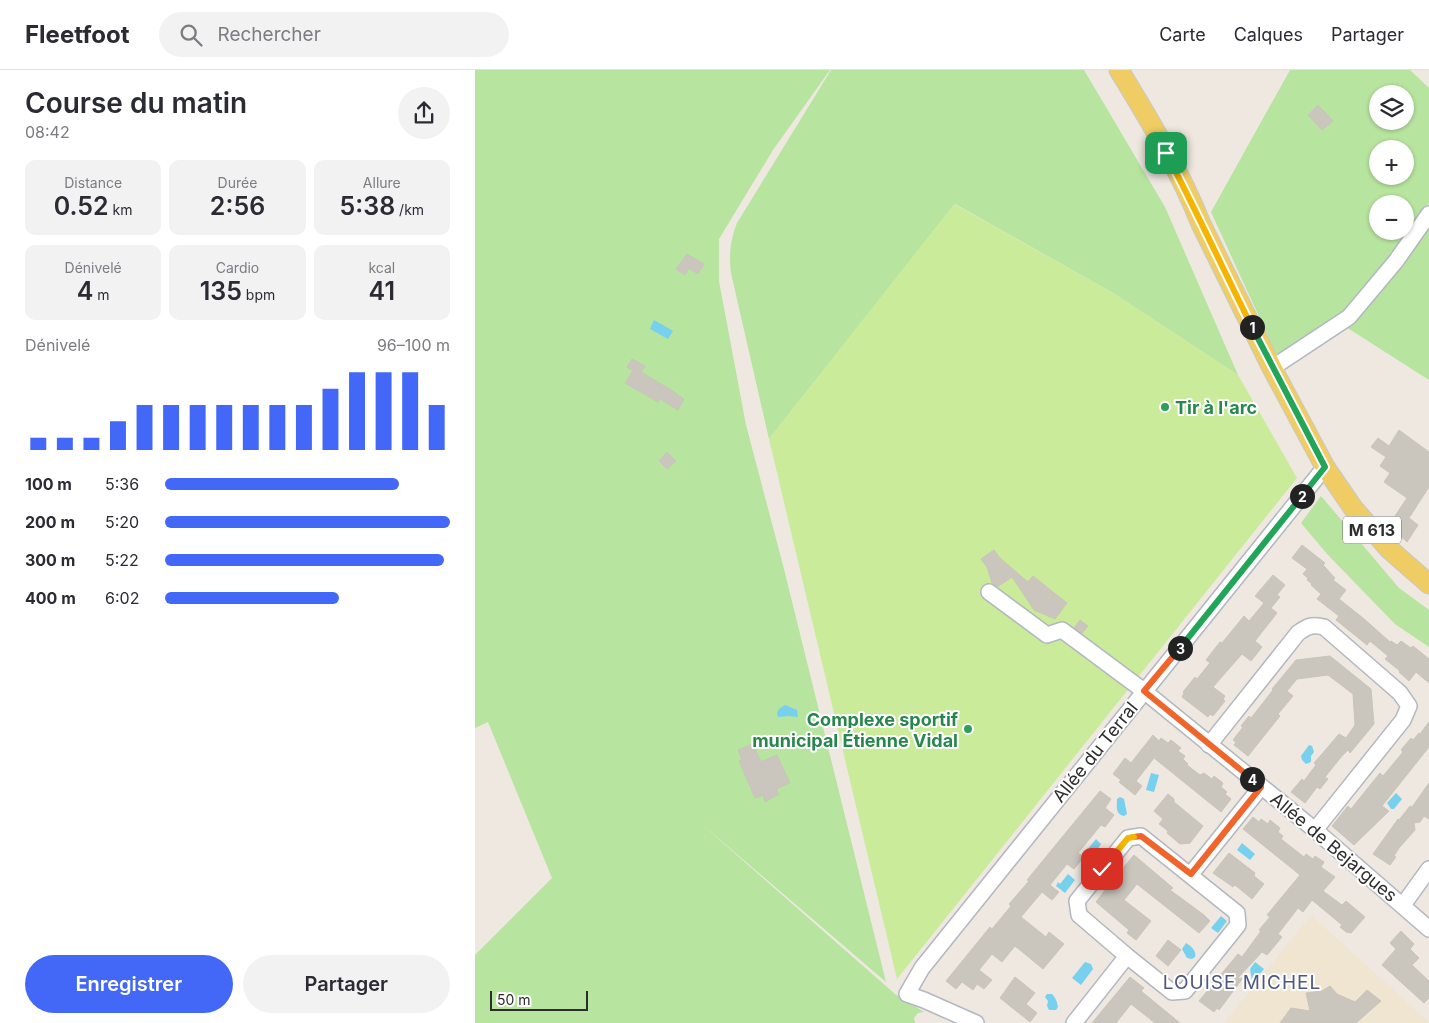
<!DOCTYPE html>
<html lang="fr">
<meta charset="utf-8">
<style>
body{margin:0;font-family:Inter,sans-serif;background:#f2f2f3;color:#2b2b33;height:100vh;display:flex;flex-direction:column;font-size:19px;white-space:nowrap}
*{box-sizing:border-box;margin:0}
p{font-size:16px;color:#7c7c81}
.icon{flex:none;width:28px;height:28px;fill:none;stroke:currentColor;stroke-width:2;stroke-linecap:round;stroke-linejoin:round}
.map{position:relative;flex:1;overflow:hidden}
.panel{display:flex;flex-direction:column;background:#fff;width:475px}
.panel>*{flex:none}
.controls{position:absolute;left:894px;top:15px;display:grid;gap:10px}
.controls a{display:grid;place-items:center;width:45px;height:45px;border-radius:50%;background:#fff;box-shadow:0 1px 4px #0004;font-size:25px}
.scale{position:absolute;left:15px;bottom:12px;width:98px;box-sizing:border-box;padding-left:5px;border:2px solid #2d2d2d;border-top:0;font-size:14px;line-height:18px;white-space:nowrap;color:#2d2d2d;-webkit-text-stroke:4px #fff;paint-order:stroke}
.pin{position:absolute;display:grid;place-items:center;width:42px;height:42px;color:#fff;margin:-21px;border-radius:10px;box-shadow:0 2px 8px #0006}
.km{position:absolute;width:25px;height:25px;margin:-12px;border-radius:50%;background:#222;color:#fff;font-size:14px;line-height:25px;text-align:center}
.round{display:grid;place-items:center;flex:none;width:52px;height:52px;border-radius:26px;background:#f2f2f3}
.overview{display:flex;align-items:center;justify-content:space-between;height:85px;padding:0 25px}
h1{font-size:28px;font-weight:600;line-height:38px}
.metrics{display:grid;grid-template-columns:repeat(3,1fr);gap:8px;height:85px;padding:5px 25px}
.metrics div{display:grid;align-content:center;border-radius:10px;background:#f2f2f3;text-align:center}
.metrics b{font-size:25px;font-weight:600}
.metrics small{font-size:14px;font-weight:400}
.metrics p{font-size:14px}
.chart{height:140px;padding:10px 25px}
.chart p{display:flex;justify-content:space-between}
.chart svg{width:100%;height:90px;margin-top:5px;stroke:#4368f8;stroke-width:6}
.action{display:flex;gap:10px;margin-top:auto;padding:10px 25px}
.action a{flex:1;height:58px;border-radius:30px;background:#4368f8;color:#fff;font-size:20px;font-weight:600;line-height:58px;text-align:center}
.action a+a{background:#f2f2f3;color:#2b2b33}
ul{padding:0 25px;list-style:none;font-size:16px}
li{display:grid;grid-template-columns:80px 60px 1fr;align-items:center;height:38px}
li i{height:12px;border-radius:6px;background:#4368f8}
header{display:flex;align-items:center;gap:30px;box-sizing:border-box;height:70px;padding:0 25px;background:#fff;border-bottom:1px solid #e1e1e2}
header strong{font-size:24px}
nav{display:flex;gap:28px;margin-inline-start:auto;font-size:18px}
.search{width:350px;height:45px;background:#f2f2f3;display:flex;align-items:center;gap:12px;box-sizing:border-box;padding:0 18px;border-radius:28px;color:#7c7c81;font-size:19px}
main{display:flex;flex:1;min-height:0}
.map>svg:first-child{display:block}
</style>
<header>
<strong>Fleetfoot</strong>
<div class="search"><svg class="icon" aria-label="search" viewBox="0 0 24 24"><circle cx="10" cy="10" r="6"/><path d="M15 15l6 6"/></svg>Rechercher</div>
<nav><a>Carte</a><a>Calques</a><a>Partager</a></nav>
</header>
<main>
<section class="panel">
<div class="overview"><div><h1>Course du matin</h1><p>08:42</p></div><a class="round"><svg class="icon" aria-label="share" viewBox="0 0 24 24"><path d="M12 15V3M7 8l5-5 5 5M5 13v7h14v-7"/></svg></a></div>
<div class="metrics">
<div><p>Distance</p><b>0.52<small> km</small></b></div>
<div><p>Durée</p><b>2:56</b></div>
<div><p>Allure</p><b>5:38<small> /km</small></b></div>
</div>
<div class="metrics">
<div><p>Dénivelé</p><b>4<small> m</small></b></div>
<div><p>Cardio</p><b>135<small> bpm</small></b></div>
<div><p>kcal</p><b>41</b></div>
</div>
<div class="chart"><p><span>Dénivelé</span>96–100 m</p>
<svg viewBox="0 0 160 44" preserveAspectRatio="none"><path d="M5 44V38M15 44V38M25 44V38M35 44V30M45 44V22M55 44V22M65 44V22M75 44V22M85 44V22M95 44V22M105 44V22M115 44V14M125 44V6M135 44V6M145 44V6M155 44V22"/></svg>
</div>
<ul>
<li><b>100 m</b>5:36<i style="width:82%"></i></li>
<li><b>200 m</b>5:20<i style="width:100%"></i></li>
<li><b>300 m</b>5:22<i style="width:98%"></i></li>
<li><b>400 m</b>6:02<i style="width:61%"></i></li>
</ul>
<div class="action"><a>Enregistrer</a><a>Partager</a></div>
</section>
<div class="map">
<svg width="954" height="953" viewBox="0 0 954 953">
<rect width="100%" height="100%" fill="#eee8e0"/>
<polygon fill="#efe5d0" points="836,845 922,923 954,953 749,953"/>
<g fill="#b7e49e" fill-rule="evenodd">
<polygon points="0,0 355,0 298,80 244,169 244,211 271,355 309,499 411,912 223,751 420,924 449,942 443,943 439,948 440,953 0,953 0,885 77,808 13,652 0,658"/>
<path d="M 356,0 L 609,0 L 690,137 L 763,305 L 638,223 L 480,134 L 294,369 L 256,203 C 254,184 255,171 262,153 Z"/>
<path d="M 815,0 L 935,0 L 954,18 L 954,133 L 871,244 L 804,290 L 736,142 ZM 902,24 L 930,24 L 930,51 L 902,51 ZM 902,79 L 930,79 L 930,106 L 902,106 ZM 902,134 L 930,134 L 930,161 L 902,161 Z"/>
<polygon points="954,151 954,310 871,257"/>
<polygon points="846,426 924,518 954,540 954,577 920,554 853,485 826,453"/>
</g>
<polygon fill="#caeb9a" points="479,134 638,223 763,305 822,408 422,909 294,369"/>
<g fill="#76d0ee">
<polygon points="179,250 198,261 193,269 175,259"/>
<polygon points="310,635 322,640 323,647 313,646 303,647 302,643 304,639"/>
<polygon points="834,675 837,676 839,682 836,686 836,692 831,694 827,690 826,686"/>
<polygon points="676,703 684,705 679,722 671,720"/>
<polygon points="921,723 927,729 919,739 916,739 912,733"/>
<path d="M 645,727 L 649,729 L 652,744 L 649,746 C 640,744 642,736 642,729 Z"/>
<polygon points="621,769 626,774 618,786 611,781"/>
<polygon points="767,773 780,784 775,790 762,780"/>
<polygon points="593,804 600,810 590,823 581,816 583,812 585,814"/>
<polygon points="746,846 752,851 743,863 736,858"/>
<path d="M 711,873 C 716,876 722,881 720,887 L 717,889 L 712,888 L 707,879 Z"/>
<polygon points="610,892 616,894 618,899 606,915 597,908"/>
<polygon points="780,892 789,899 779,911 777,910 775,899"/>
<path d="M 572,924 L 577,924 C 581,928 582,932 583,937 L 581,940 L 574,940 L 572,936 L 573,931 L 570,927 Z"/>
</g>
<g fill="#cac6be" stroke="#cac4ba">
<polygon points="843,35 858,51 847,60 833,45"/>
<polygon points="212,184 229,194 223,204 214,198 210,205 201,199"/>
<polygon points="157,289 170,296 166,302 201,323 201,324 209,329 203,340 185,329 183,332 150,313 158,301 152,297"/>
<polygon points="924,360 954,382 954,417 934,448 943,455 932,472 914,455 932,428 909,412 915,403 905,396 911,387 896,377 903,368 914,376"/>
<polygon points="192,382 201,391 192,399 184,391"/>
<polygon points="827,475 850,493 848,495 860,508 858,510 871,520 864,529 888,548 915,572 916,571 922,575 926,571 936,578 938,576 954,589 954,613 941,602 934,611 924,602 925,601 910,589 913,586 895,571 892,575 861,550 864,546 842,529 846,524 836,515 837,514 832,510 833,508 828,504 832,499 817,488"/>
<polygon points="519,480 525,488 553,512 558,506 592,533 580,549 559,540 537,507 522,517 517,513 512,497 506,489"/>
<polygon points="798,505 810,515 802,525 805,527 796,538 802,543 780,571 787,577 776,591 767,584 738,617 750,626 748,629 750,631 738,646 735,644 733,647 707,627 709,623 708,622 720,607 722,609 735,593 731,590 745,572 747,573 769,546 774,551 789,533 780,526"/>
<polygon points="605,550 613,556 607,563 599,558"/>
<polygon points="855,586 896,619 899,654 875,683 873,680 867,686 850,707 853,709 845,719 842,717 830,733 816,722 827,709 829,711 841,695 839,693 847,684 864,664 871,668 880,655 878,624 853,605 822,609 812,621 818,626 803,644 805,646 773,686 759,675 761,672 758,670 768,657 766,656 774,646 776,648 798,620 797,619 821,590"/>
<polygon points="954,652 954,677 907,736 914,741 879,775 857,756 873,736 876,739 905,703 908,706 928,682 926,680 936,668 938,670 944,663 945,664"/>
<polygon points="678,665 684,671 686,668 693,673 696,670 706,678 703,681 710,686 708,689 713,694 712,695 725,705 729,703 737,709 739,706 748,713 746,717 752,722 750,724 756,729 746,742 679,688 661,711 667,716 660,725 644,712 646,710 638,704 650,688 656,693"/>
<polygon points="278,674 286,692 302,685 315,713 301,719 304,724 290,732 288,725 280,728 264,691 267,690 263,680"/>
<polygon points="954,713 954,749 949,746 945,752 939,753 940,760 924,778 919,786 921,787 915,795 898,784 923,749 924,750 935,736 937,737"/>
<polygon points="625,721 636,729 630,738 639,745 630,757 626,755 603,783 609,787 599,799 592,794 575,815 584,822 577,830 567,822 546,847 571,867 574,862 589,874 568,899 540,876 527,892 517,884 504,900 517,910 509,919 502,914 498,920 487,912 481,919 471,911 515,857 517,859 536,836 534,834 554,811 552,810"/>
<polygon points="693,724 699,729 699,732 728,756 715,773 705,774 692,763 693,761 684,754 688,749 679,741"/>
<polygon points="778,747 784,752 786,749 793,754 795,750 805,758 803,762 808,766 806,769 829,787 831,784 838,789 840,786 849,792 846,797 860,807 848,821 867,835 871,831 890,847 876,863 871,862 865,857 867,855 837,830 828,842 823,838 803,864 807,867 792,885 787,882 762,909 768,908 744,940 742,938 739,942 724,931 763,884 767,887 786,861 784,860 795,847 792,845 825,805 768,759"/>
<polygon points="754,783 780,803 779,806 789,814 777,829 760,815 758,817 738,803"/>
<polygon points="659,785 698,818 695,820 729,845 735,851 724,863 662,814 649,830 676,851 661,870 652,863 654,860 621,832 634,815 637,816 645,805 644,803"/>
<polygon points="926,861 939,874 935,879 944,888 937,895 954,911 954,928 949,933 907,895 921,879 915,873"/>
<polygon points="693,870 706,880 693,896 681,886"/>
<polygon points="540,907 560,923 551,934 562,943 555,952 525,928"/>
<polygon points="655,907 669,918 666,921 705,953 680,953 656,934 641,953 617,953"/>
<polygon points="855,916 862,924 880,932 892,920 906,931 881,953 805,953 816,938 835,941 831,923 847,921"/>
</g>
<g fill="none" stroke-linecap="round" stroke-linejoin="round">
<defs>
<g id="minor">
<polyline points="797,298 874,247 921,191 954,144"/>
<polyline points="514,522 572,565 587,560 669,621 840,760 954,859"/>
<path d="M 734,675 L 823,563 C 833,556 837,554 849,557 L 925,623 L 934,636 L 928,650 L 840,760"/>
<polyline points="716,804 786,717"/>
<polyline points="928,835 954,799"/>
<polyline points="501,953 449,930 432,924 447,898 850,397"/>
<polyline points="599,953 652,886 697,922 710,921 763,855 762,843 666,766 653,768 602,831 604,845 652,886"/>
</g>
<path id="major" d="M 644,0 C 674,49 705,101 726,154 L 797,298 L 850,397 L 878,438 L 914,479 L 954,514"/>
</defs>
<use href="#minor" stroke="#b3b7c0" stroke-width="18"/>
<use href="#major" stroke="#c8c8c8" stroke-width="21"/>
<use href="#minor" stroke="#fff" stroke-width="15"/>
<use href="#major" stroke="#f0cd64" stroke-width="19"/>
</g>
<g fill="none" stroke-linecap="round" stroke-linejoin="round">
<defs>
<path id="split-1" d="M 691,83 C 721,140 748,199 777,257"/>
<polyline id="split-2" points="777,257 850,397 827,426"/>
<polyline id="split-3" points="705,578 827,426"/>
<polyline id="split-4" points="705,578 669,621 777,709"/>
<polyline id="split-5" points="659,767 666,766 716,804 786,717 777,709"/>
<polyline id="split-6" points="627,799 653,768 659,767"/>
</defs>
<use href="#split-1" stroke="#fff" stroke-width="10"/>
<use href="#split-2" stroke="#fff" stroke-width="10"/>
<use href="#split-3" stroke="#fff" stroke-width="10"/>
<use href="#split-4" stroke="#fff" stroke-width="10"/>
<use href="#split-5" stroke="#fff" stroke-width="10"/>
<use href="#split-6" stroke="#fff" stroke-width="10"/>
<use href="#split-1" stroke="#f5b400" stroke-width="6"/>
<use href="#split-2" stroke="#22a559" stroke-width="6"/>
<use href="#split-3" stroke="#22a559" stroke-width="6"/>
<use href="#split-4" stroke="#f0652b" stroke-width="6"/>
<use href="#split-5" stroke="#f0652b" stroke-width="6"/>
<use href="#split-6" stroke="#f5b400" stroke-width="6"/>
</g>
<g fill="#2e9e5b" stroke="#fff" stroke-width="2">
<circle cx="690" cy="337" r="5"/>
<circle cx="493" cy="659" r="5"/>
</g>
<g text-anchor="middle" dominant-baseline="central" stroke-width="4" stroke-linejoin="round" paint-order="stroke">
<rect fill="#fff" stroke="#6c6c6c" stroke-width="1" x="868" y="446.5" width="58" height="27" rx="4"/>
<g font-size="16" font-weight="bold" fill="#2d2d2d">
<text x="897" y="460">M 613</text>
</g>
<g font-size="18" font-weight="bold" fill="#27864d" stroke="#fff" text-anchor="start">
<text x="700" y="337">Tir à l'arc</text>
<text x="483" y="649" text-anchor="end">Complexe sportif<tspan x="483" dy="21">municipal Étienne Vidal</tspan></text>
</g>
<g font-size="18" fill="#2d2d2d" stroke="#fff">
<text transform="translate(620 682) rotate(-51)">Allée du Terral</text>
<text transform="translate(859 777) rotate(40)">Allée de Bejargues</text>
</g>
<g font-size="19" letter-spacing="1" fill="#4d577f" stroke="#fff">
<text x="767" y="912">LOUISE MICHEL</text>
</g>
</g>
</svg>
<div class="controls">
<a><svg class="icon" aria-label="layers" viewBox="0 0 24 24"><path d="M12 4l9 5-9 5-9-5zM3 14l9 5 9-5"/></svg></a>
<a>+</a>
<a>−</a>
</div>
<div class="scale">50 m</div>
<div class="pin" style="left:691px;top:83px;background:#1e9e55"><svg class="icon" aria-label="arrive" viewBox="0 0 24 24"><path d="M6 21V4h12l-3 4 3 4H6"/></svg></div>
<div class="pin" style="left:627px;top:799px;background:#d93025"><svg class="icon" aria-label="check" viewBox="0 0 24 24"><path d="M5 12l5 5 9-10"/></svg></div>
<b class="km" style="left:777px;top:257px">1</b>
<b class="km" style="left:827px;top:426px">2</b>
<b class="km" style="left:705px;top:578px">3</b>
<b class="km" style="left:777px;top:709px">4</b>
</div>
</main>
